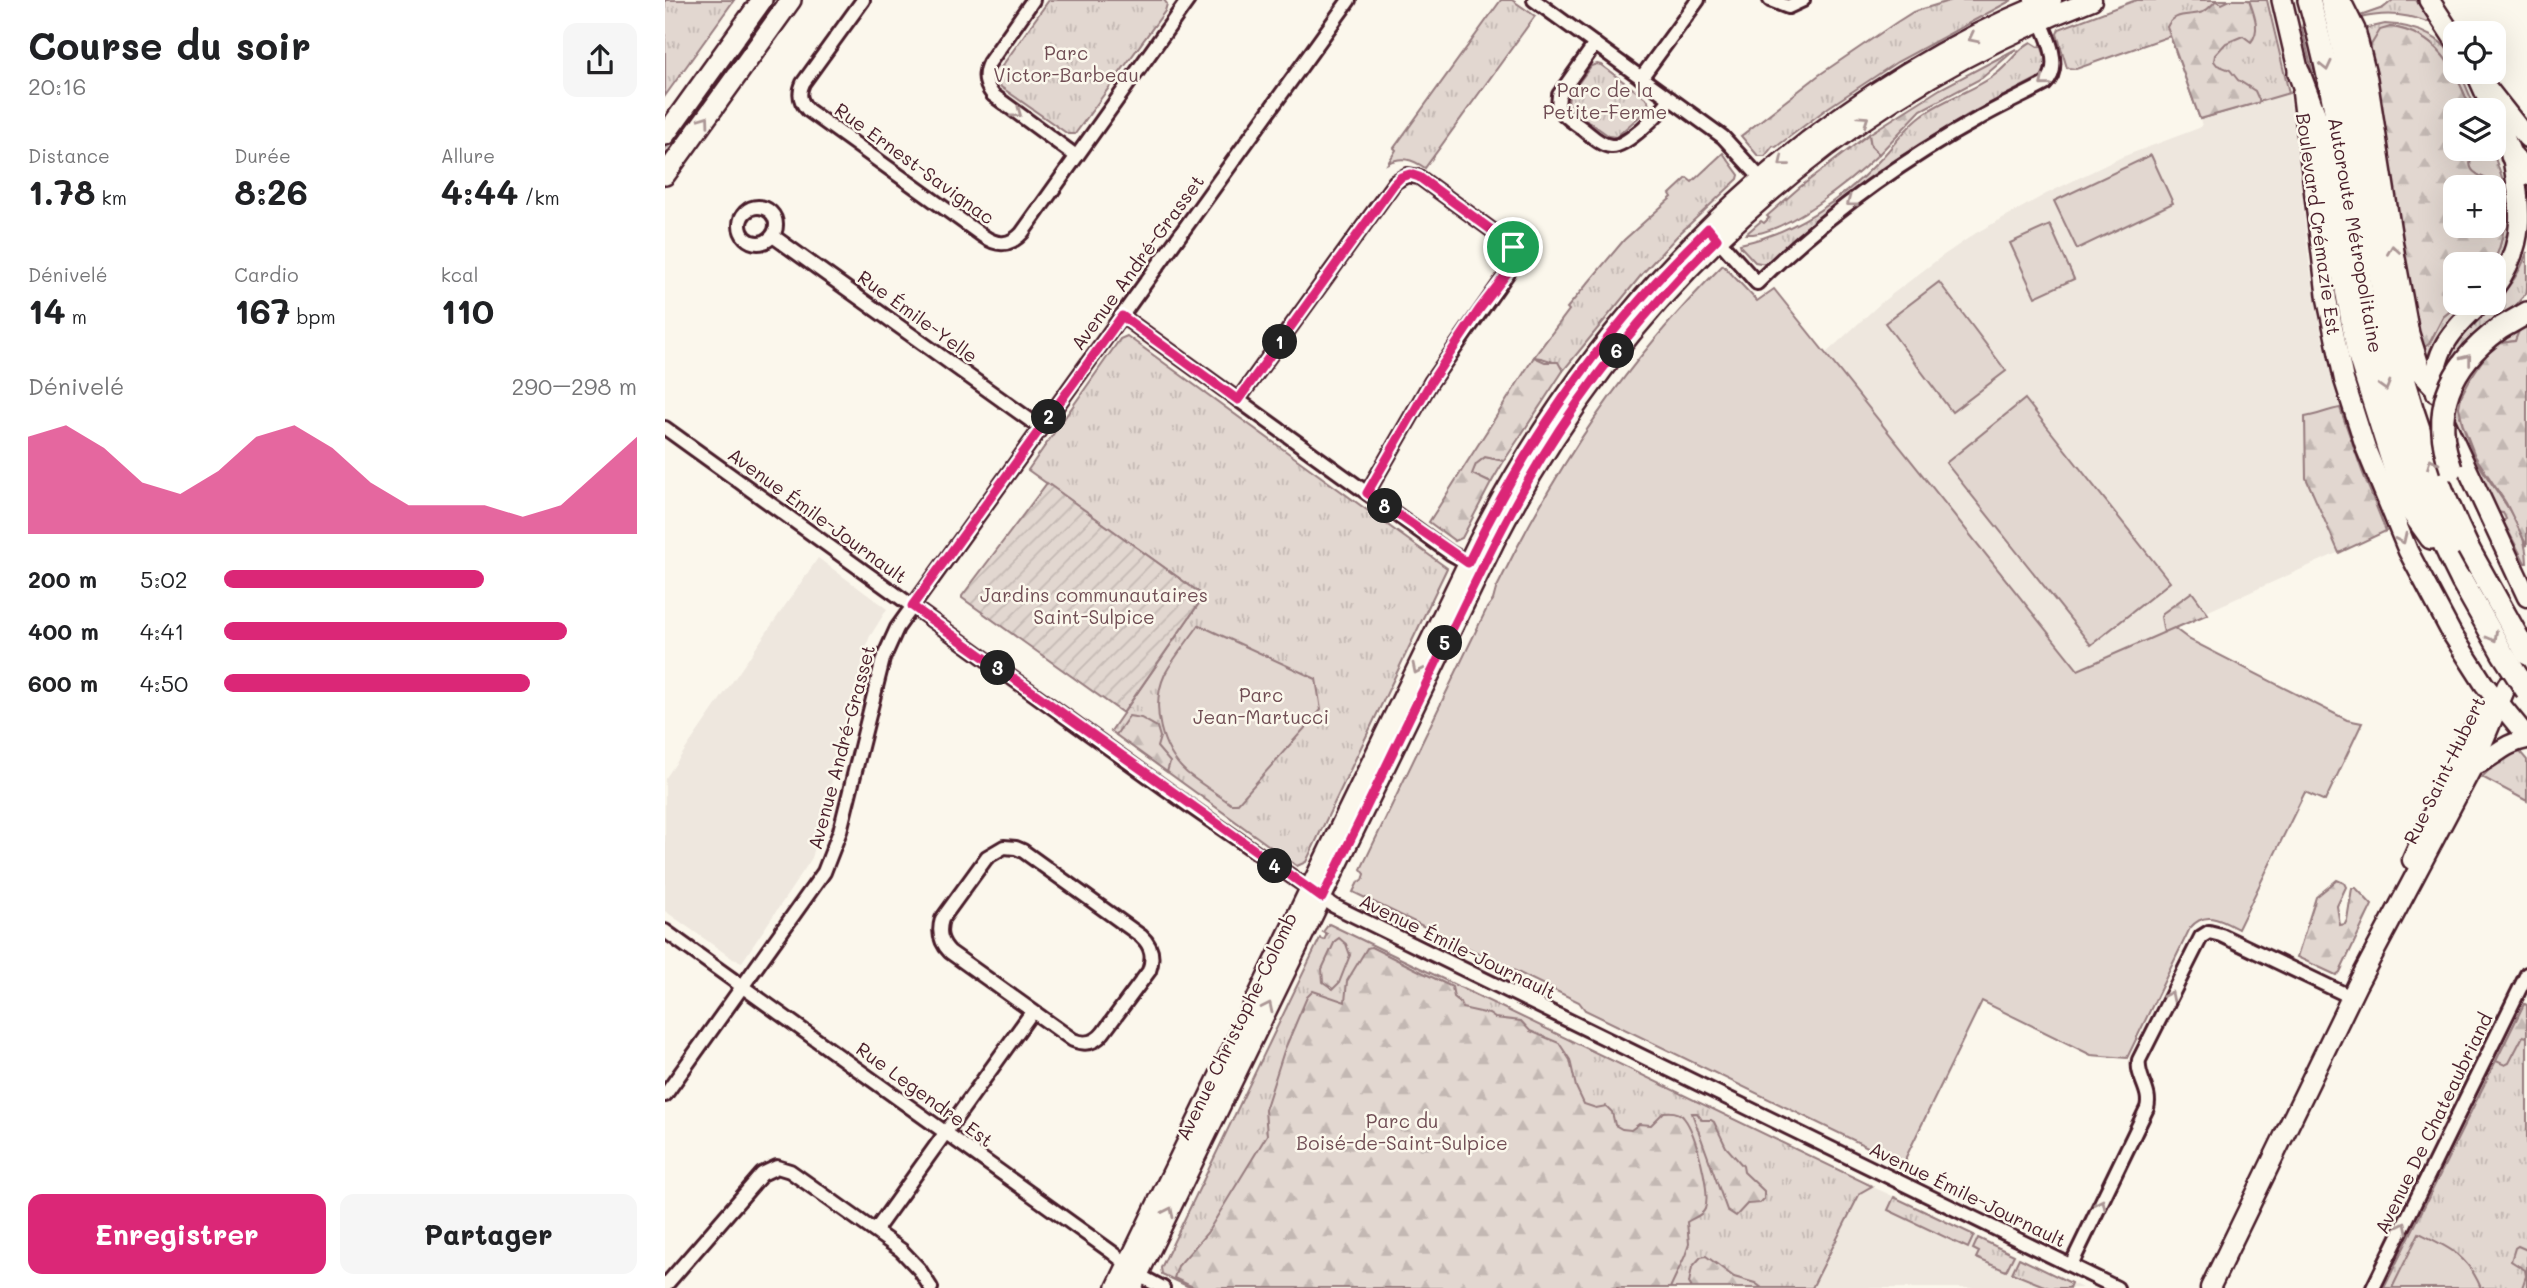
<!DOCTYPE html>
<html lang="fr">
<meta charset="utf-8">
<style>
body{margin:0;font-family:Mali,sans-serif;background:#f6f6f6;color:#202124;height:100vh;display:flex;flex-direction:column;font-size:26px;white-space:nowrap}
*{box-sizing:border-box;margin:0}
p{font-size:23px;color:#757577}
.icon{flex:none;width:38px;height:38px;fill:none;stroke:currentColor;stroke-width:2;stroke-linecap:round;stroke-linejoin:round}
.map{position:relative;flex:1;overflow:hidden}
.drawer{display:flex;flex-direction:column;background:#fff;width:665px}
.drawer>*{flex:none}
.buttons{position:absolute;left:1778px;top:21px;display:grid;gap:14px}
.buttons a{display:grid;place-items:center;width:63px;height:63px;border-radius:14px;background:#fff;box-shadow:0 7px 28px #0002;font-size:35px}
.pin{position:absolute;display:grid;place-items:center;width:60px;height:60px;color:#fff;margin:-30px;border:4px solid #fff;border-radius:50%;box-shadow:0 2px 7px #0007}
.km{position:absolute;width:35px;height:35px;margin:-18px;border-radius:50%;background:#222;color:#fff;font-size:19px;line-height:35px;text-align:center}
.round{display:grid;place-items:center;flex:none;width:74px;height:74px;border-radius:14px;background:#f6f6f6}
.headline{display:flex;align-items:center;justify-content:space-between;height:119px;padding:0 28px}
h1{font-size:38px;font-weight:700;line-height:52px}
.figures{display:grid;grid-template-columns:repeat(3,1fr);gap:10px;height:119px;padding:7px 28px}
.figures div{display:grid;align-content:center}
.figures b{font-size:35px;font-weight:700}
.figures small{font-size:19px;font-weight:400}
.figures p{font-size:19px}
.chart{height:196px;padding:14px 28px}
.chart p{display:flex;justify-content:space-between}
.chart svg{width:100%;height:126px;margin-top:7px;fill:#db2777;opacity:.7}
.cta{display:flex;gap:14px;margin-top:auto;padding:14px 28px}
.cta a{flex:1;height:80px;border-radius:14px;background:#db2777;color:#fff;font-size:28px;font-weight:700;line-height:80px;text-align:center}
.cta a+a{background:#f6f6f6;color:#202124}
ul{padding:0 28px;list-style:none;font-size:23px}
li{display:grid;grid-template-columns:112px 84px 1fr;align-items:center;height:52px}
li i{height:18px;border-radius:9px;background:#db2777}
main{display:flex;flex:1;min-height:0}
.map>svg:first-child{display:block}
</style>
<main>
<section class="drawer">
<div class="headline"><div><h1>Course du soir</h1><p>20:16</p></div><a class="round"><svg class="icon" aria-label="share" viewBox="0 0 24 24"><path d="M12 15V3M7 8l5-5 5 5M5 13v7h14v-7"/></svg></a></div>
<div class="figures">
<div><p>Distance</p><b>1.78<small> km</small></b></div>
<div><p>Durée</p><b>8:26</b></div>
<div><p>Allure</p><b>4:44<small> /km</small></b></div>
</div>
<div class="figures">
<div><p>Dénivelé</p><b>14<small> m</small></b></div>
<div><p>Cardio</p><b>167<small> bpm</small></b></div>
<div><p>kcal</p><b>110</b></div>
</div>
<div class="chart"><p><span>Dénivelé</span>290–298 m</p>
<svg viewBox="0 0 160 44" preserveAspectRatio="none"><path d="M0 44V10L10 6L20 14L30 26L40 30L50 22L60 10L70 6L80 14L90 26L100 34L110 34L120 34L130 38L140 34L150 22L160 10V44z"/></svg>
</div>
<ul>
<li><b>200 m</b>5:02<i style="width:63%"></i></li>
<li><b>400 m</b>4:41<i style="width:83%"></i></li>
<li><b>600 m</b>4:50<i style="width:74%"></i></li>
</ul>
<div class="cta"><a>Enregistrer</a><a>Partager</a></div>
</section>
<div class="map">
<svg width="1862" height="1288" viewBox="0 0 1862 1288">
<defs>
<pattern id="grass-tufts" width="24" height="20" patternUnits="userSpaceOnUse" patternTransform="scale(1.75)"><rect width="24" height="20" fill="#e2d7d0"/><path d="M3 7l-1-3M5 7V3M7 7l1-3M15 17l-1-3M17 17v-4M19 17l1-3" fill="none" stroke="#c3b8b3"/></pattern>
<pattern id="forest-firs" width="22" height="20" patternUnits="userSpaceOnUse" patternTransform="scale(1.75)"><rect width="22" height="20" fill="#e2d7d0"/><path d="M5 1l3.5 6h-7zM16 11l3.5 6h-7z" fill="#c3b8b3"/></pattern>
<pattern id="garden-furrows" width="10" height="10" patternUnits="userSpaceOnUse" patternTransform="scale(1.75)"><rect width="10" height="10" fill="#e2d7d0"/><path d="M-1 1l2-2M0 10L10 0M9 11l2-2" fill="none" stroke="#c3b8b3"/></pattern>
</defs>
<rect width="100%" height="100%" fill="#fbf7ec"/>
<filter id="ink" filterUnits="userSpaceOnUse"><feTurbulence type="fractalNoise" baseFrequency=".0143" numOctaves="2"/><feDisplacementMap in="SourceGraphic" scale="14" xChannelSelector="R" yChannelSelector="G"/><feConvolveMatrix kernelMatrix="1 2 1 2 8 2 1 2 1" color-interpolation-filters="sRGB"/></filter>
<g filter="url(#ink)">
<g fill="#eee7de">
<polygon points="1624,93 1633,156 1644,261 1657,336 1681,428 1721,531 1413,670 1160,354 1217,302 1276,257 1311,233 1381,194 1457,157 1534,128 1537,126 1535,119"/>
<polygon points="153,558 222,609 204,638 147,858 77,962 68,959 0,911 0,779"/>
<polygon points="1195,1181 1256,1209 1417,1288 1145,1288"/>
</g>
<g fill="url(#grass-tufts)" stroke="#967b7e" stroke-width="2">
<polygon points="0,0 69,0 0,96"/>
<polygon points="107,0 116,0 0,161 0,149"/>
<polygon points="384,0 499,0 502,4 500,11 410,134 403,134 336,87 332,79 335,69"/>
<path d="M 836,0 L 847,0 L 870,16 L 760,168 C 747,159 736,156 723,163 L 731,150 L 729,148 Z"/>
<polygon points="1287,0 1347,0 1232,62 1164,107 1111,147 1108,146 1100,156 1093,156 1076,136 1154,75 1232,22 1248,12"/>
<polygon points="1471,0 1602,0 1624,93 1535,119 1505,36 1411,69 1402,68 1392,34 1394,29"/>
<path d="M 1728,0 L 1751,0 L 1764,20 L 1762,22 C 1740,13 1719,12 1695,18 L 1695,16 L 1718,8 Z"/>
<polygon points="1639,16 1666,149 1637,29"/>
<path d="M 1720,24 C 1747,25 1790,38 1790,72 L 1795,72 L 1811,110 L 1806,110 C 1790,69 1773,33 1725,27 L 1703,50 L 1698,29 Z"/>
<path d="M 1366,42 L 1374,47 L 1376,45 L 1382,62 L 1377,76 L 1304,114 L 1233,158 L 1170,204 L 1101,264 L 1090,262 L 1076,247 L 1075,244 C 1126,234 1177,200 1212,163 C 1227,148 1240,128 1256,116 C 1279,98 1308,92 1331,74 C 1344,65 1352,49 1366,42 Z"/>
<polygon points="932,64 936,65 983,100 984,108 951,137 944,136 906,109 903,103 904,96 926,66"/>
<path d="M 1204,134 L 1206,146 L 1214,154 C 1188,179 1118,237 1081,234 L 1096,221 L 1099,223 L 1104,218 L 1102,216 L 1135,187 Z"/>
<path d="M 1811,149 L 1827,149 L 1847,208 L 1843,249 L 1829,275 L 1827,264 C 1837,249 1845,208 1837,190 C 1831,176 1790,179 1811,149 Z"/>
<path d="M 1058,153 L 1074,175 L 1073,179 L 1013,235 L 978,273 L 898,371 L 897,368 C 890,362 879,358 869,357 L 904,310 L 902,308 L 959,240 L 1007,197 L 1005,194 L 1022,178 L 1027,182 Z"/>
<path d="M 1862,252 L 1862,292 L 1847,310 L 1779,376 L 1785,353 L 1790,343 C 1815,312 1850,292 1862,252 Z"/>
<path d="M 1795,303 L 1802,303 C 1783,321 1766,338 1761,364 L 1754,350 L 1764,344 L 1778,317 Z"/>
<path d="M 1862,322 L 1862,326 L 1854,331 L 1850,341 L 1836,343 L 1795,416 C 1799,429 1804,444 1810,457 C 1828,492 1862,521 1862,563 L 1860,563 L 1838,521 L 1841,519 L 1838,513 L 1831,512 L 1785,412 L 1787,404 L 1811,356 Z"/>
<polygon points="462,336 782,568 641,862 632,866 446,731 539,596 363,470 455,339"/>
<polygon points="820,457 839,461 826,483 806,474 811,464"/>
<polygon points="1850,750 1856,753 1862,760 1862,801 1817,777 1839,755"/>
<polygon points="664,924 1207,1186 1195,1193 1147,1288 526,1288 497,1274 496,1268 655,938 659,940 662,934 658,932"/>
<polygon points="1859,1004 1862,1005 1862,1288 1719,1288"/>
<polygon points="1229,1197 1309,1235 1303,1248 1223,1210"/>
<polygon points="1313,1238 1349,1255 1341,1271 1311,1258 1314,1252 1308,1249"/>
<polygon points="1354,1258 1406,1283 1404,1288 1384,1288 1347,1273"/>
</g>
<g fill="url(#forest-firs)" stroke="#967b7e" stroke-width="2" fill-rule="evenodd">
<path d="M 1565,0 L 1584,0 C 1589,14 1596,30 1586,42 L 1578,36 L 1561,43 L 1550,55 L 1549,61 L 1552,65 L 1565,70 L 1573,80 L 1590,91 L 1595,102 L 1535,119 L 1502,27 C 1509,11 1525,17 1538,12 C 1543,10 1547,4 1551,1 L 1557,4 Z"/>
<path d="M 1725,27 C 1773,33 1790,69 1806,110 L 1790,110 L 1790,149 L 1811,149 C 1790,179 1831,176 1837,190 C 1845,208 1837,249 1827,264 L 1790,264 L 1790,303 L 1795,303 L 1778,317 L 1764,344 L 1754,350 L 1703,50 L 1715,30 ZM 1790,187 L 1829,187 L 1829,226 L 1790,226 Z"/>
<polygon points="1351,49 1317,78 1256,110 1214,154 1206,146 1204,134 1275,89"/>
<polygon points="1862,326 1862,546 1841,503 1810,456 1798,425 1794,407 1796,396 1805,379 1821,355 1836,343 1850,341 1854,331"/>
<polygon points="869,357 880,362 893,362 898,371 839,461 820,457 811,464 807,474 826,483 797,538 790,541 764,522"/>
<path d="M 1675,408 L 1697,471 L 1721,531 L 1674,553 L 1641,478 L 1640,417 C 1653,415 1663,410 1675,408 Z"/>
<polygon points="1527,592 1543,614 1499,633 1496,617 1498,613"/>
<polygon points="464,716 476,718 492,727 495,737 492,747 505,762 502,772 451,735"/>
<polygon points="1672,880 1679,883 1681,887 1672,906 1675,925 1680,924 1682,920 1687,888 1691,888 1707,905 1675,972 1671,975 1632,957 1651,897"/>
<polygon points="674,938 681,944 685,955 674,983 668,989 658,982 657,969 670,941"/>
<path d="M 706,947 L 787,987 L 789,997 L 795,1002 L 797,1008 L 824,1014 L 830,1018 L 856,1021 L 865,1031 L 894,1043 L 905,1060 L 911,1087 L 919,1104 L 931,1108 L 941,1106 L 947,1112 L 950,1125 L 957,1129 L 966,1130 L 974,1124 L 986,1125 L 999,1112 C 1007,1111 1015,1112 1019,1118 C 1031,1133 1046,1192 1040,1209 C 1037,1216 1028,1218 1022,1222 L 1024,1244 L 1020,1256 L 1005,1288 L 530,1288 L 509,1278 L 513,1266 L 542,1233 L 602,1135 L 600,1110 L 619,1051 L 642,997 L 648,991 L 680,1002 L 682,981 L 702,948 Z"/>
<polygon points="1859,1004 1862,1005 1862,1037 1858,1036 1844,1063 1840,1065 1831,1061"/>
<polygon points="1027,1113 1032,1113 1037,1120 1046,1120 1049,1122 1061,1147 1078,1166 1079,1172 1099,1191 1099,1199 1095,1203 1082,1204 1071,1216 1062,1210"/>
<polygon points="1853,1246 1862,1250 1862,1288 1857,1288 1861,1276 1860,1270 1846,1261 1850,1248"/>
<polygon points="1041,1256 1069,1277 1090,1283 1097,1288 1027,1288 1024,1283 1027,1267 1036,1257"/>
</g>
<polygon fill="url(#garden-furrows)" stroke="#967b7e" stroke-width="2" points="382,483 539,596 458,713 297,598 297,596"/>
<g fill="#e2d7d0" stroke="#967b7e" stroke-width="2">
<polygon points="1486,155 1508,203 1412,249 1389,201"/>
<polygon points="1385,225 1409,279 1370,297 1345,243"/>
<path d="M 1058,265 L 1092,301 L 1109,289 L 1413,670 L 1509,628 L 1525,640 L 1682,720 L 1697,723 L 1660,801 L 1640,792 L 1573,929 C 1556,920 1540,910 1525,928 L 1462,1058 L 1426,1055 L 1317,1001 L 1241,1157 L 1241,1163 L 1246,1168 L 920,1010 L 914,1002 L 688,892 L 693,882 L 698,880 L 700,874 L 696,869 L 822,608 L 828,600 L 831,589 C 891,466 961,361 1058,265 Z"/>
<polygon points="1274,282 1341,371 1287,412 1220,323"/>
<polygon points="1360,399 1505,582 1426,645 1281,463"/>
<path d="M 534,625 L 651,679 L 656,710 L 572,804 L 566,804 C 552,794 536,784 522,773 C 496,750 485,706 500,674 C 509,657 523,641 534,625 Z"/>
<path d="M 1754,1233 C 1785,1248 1802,1255 1816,1288 L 1727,1288 Z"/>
</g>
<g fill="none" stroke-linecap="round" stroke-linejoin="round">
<defs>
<g id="street">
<path d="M 198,0 L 138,83 C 133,94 135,102 143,110 L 318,236 C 332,246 345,246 357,233 L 523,0"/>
<path d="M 368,0 L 324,63 C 318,75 320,85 328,95 L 411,156"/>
<polyline points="869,0 1058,137 1101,184"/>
<polyline points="1105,0 1123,7 1138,0"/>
<path d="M 930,44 L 894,95 L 893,107 C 899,117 909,122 918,129 C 926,135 935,145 946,146 C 961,148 996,112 1005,99"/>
<polyline points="976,78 1033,0"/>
<circle cx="93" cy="225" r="18"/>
<polyline points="108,236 376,428"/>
<path d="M 1050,236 L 1092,283 C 1158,218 1233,163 1313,119 C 1335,106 1358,96 1380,84 C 1402,64 1375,22 1366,0"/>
<polyline points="457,316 785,553 807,565"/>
<path d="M 573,400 L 730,182 L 742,175 L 754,177 L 843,242 C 852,250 852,259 846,268 L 766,382 L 702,493"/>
<polyline points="0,428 526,807 669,906 1452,1288"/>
<path d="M 339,847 L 351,848 L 358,851 L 476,936 C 487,946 489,957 484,971 L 438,1033 C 430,1043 420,1045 408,1040 L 285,952 C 275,942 273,932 277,919 L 322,857 Z"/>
<polyline points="0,931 448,1253 481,1279 498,1288"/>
<polyline points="0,1095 159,872 175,831 218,659 232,628 684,0"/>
<polyline points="210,1231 367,1012"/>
<path d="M 1406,1265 L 1482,1108 C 1487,1091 1471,1077 1474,1060 L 1536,937 L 1544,932 L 1556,935 L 1686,997"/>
<polyline points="0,1286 97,1174 112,1167 125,1171 236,1250 254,1269 266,1288"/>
<polyline points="1708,1288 1862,974"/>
</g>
<g id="secondary">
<polyline points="1821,86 1862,138"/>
<polyline points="1637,93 1662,299 1679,380 1701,449 1743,551 1787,634 1819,684 1862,737"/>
<path d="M 1829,289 C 1862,243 1856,210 1847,156"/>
<path d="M 1771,393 C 1766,352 1788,329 1816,303"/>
<polyline points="1781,423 1862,597"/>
<path d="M 1808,766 C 1830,758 1836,744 1862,739"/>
<polyline points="1747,860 1802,738 1828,702"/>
<path d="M 451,1288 L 812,544 C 933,306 1137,100 1387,0"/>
<path d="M 467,1288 L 830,541 C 957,295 1168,99 1427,0"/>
<polyline points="1545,1288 1692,985 1808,766 1842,685"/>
</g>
<g id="primary">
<polyline points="1617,0 1634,73"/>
<polyline points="1764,0 1790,40"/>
<polyline points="1811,72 1828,110"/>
<polyline points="1829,112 1847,156"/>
<polyline points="0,135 97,0"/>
<polyline points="0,175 126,0"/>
</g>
<g id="highway">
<path d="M 1644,0 C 1661,59 1673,120 1682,181 C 1687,222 1691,262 1699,302 C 1719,399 1752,493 1797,581"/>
<path d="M 1666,0 C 1693,98 1700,198 1719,297 C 1735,384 1765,469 1803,548"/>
<polyline points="1675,2 1689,30 1701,79 1729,258 1743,334 1754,369 1770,386"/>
<polyline points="1634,73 1658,137 1675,258 1693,353 1735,486 1745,509 1766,538"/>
<polyline points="1847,156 1862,174"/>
<polyline points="1834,329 1862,313"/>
</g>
</defs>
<use href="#street" stroke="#4a1f2b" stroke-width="18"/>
<use href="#secondary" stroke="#4a1f2b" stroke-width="23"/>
<use href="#primary" stroke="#4a1f2b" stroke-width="24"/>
<use href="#highway" stroke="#4a1f2b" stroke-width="26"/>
<use href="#street" stroke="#fbf7ec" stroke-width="12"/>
<use href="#secondary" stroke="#fbf7ec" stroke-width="18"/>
<use href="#primary" stroke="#fbf7ec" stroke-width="19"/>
<use href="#highway" stroke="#fbf7ec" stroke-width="21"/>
<defs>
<g id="highway-bridge">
<path d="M 1786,469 C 1765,410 1785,365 1834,329"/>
<polyline points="1803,548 1862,654"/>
<polyline points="1797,581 1838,654 1862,691"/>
</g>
</defs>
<use href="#highway-bridge" stroke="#4a1f2b" stroke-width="26" stroke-linecap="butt"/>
<use href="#highway-bridge" stroke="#fbf7ec" stroke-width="21"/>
</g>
<defs><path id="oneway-chevron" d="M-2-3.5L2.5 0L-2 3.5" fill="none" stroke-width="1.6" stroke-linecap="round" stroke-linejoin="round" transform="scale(1.75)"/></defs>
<g stroke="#ab9695">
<use href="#oneway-chevron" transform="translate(1308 38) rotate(153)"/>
<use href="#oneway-chevron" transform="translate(1661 66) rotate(77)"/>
<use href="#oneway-chevron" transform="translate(1379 82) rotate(141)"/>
<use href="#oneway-chevron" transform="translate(352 113) rotate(36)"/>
<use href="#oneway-chevron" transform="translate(40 120) rotate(-54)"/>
<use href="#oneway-chevron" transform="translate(1199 120) rotate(-34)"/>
<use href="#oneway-chevron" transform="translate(1118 162) rotate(141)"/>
<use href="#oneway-chevron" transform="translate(1186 202) rotate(143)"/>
<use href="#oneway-chevron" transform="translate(1728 250) rotate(-98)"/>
<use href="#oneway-chevron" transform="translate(1802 359) rotate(-52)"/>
<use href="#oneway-chevron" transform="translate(1720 386) rotate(74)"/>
<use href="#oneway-chevron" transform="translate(1767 463) rotate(-111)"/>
<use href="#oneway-chevron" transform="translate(1737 539) rotate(65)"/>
<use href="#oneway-chevron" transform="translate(1828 637) rotate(60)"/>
<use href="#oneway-chevron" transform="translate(752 669) rotate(116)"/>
<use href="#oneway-chevron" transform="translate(1505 996) rotate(-64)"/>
<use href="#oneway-chevron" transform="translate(603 1007) rotate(-64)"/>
<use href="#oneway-chevron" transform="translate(1436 1204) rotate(-64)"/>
<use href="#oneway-chevron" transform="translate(504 1212) rotate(-64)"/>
<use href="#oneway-chevron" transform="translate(1738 1227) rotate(-64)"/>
</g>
</g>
<g fill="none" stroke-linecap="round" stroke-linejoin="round" filter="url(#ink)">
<defs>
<path id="route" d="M 745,174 L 754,177 L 843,242 L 851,256 L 846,268 L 814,310 L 766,382 L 702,493 L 803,563 C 849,466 908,375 980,294 C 1000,271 1022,250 1043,228 L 1052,239 C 985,305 926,377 877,457 C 842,515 813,576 784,636 C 742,723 700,811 657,898 L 247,606 L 457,316 L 573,400 L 729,184 L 736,177 Z"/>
</defs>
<use href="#route" stroke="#fff" stroke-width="14"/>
<use href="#route" stroke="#db2777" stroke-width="9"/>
</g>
<g text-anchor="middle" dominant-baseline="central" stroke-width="5" stroke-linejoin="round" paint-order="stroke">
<g font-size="19" fill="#704d54" stroke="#fbf7ec">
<text x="401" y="52">Parc<tspan x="401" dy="22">Victor-Barbeau</tspan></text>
<text x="940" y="89">Parc de la<tspan x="940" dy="22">Petite-Ferme</tspan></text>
<text x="429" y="594">Jardins communautaires<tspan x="429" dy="22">Saint-Sulpice</tspan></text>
<text x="596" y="694">Parc<tspan x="596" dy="22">Jean-Martucci</tspan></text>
<text x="737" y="1120">Parc du<tspan x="737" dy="22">Boisé-de-Saint-Sulpice</tspan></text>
</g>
<g font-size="19" fill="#4a1f2b" stroke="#fbf7ec">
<text transform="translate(250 163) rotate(36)">Rue Ernest-Savignac</text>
<text transform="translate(1654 224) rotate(82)">Boulevard Crémazie Est</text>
<text transform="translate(1691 235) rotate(80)">Autoroute Métropolitaine</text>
<text transform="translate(472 262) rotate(-54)">Avenue André-Grasset</text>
<text transform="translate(253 316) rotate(36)">Rue Émile-Yelle</text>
<text transform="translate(153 515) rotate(36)">Avenue Émile-Journault</text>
<text transform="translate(176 747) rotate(-75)">Avenue André-Grasset</text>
<text transform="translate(1779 770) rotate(-64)">Rue Saint-Hubert</text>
<text transform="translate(793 946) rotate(26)">Avenue Émile-Journault</text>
<text transform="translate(571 1026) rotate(-64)">Avenue Christophe-Colomb</text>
<text transform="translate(260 1094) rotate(36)">Rue Legendre Est</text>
<text transform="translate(1768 1123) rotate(-64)">Avenue De Chateaubriand</text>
<text transform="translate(1303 1194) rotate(26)">Avenue Émile-Journault</text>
</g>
</g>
</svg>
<div class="buttons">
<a><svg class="icon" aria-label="locate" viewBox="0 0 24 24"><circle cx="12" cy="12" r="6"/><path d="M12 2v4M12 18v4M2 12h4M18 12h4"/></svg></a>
<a><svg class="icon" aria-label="layers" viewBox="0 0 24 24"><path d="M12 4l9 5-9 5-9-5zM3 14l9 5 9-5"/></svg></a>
<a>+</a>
<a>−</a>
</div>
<div class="pin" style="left:848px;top:247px;background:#1e9e55"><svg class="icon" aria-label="arrive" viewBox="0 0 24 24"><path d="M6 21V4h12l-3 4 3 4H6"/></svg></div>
<b class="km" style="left:615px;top:342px">1</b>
<b class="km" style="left:384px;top:417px">2</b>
<b class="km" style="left:333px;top:668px">3</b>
<b class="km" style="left:610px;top:866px">4</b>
<b class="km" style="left:780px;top:643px">5</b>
<b class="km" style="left:952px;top:351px">6</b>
<b class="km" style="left:720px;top:506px">8</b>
</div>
</main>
